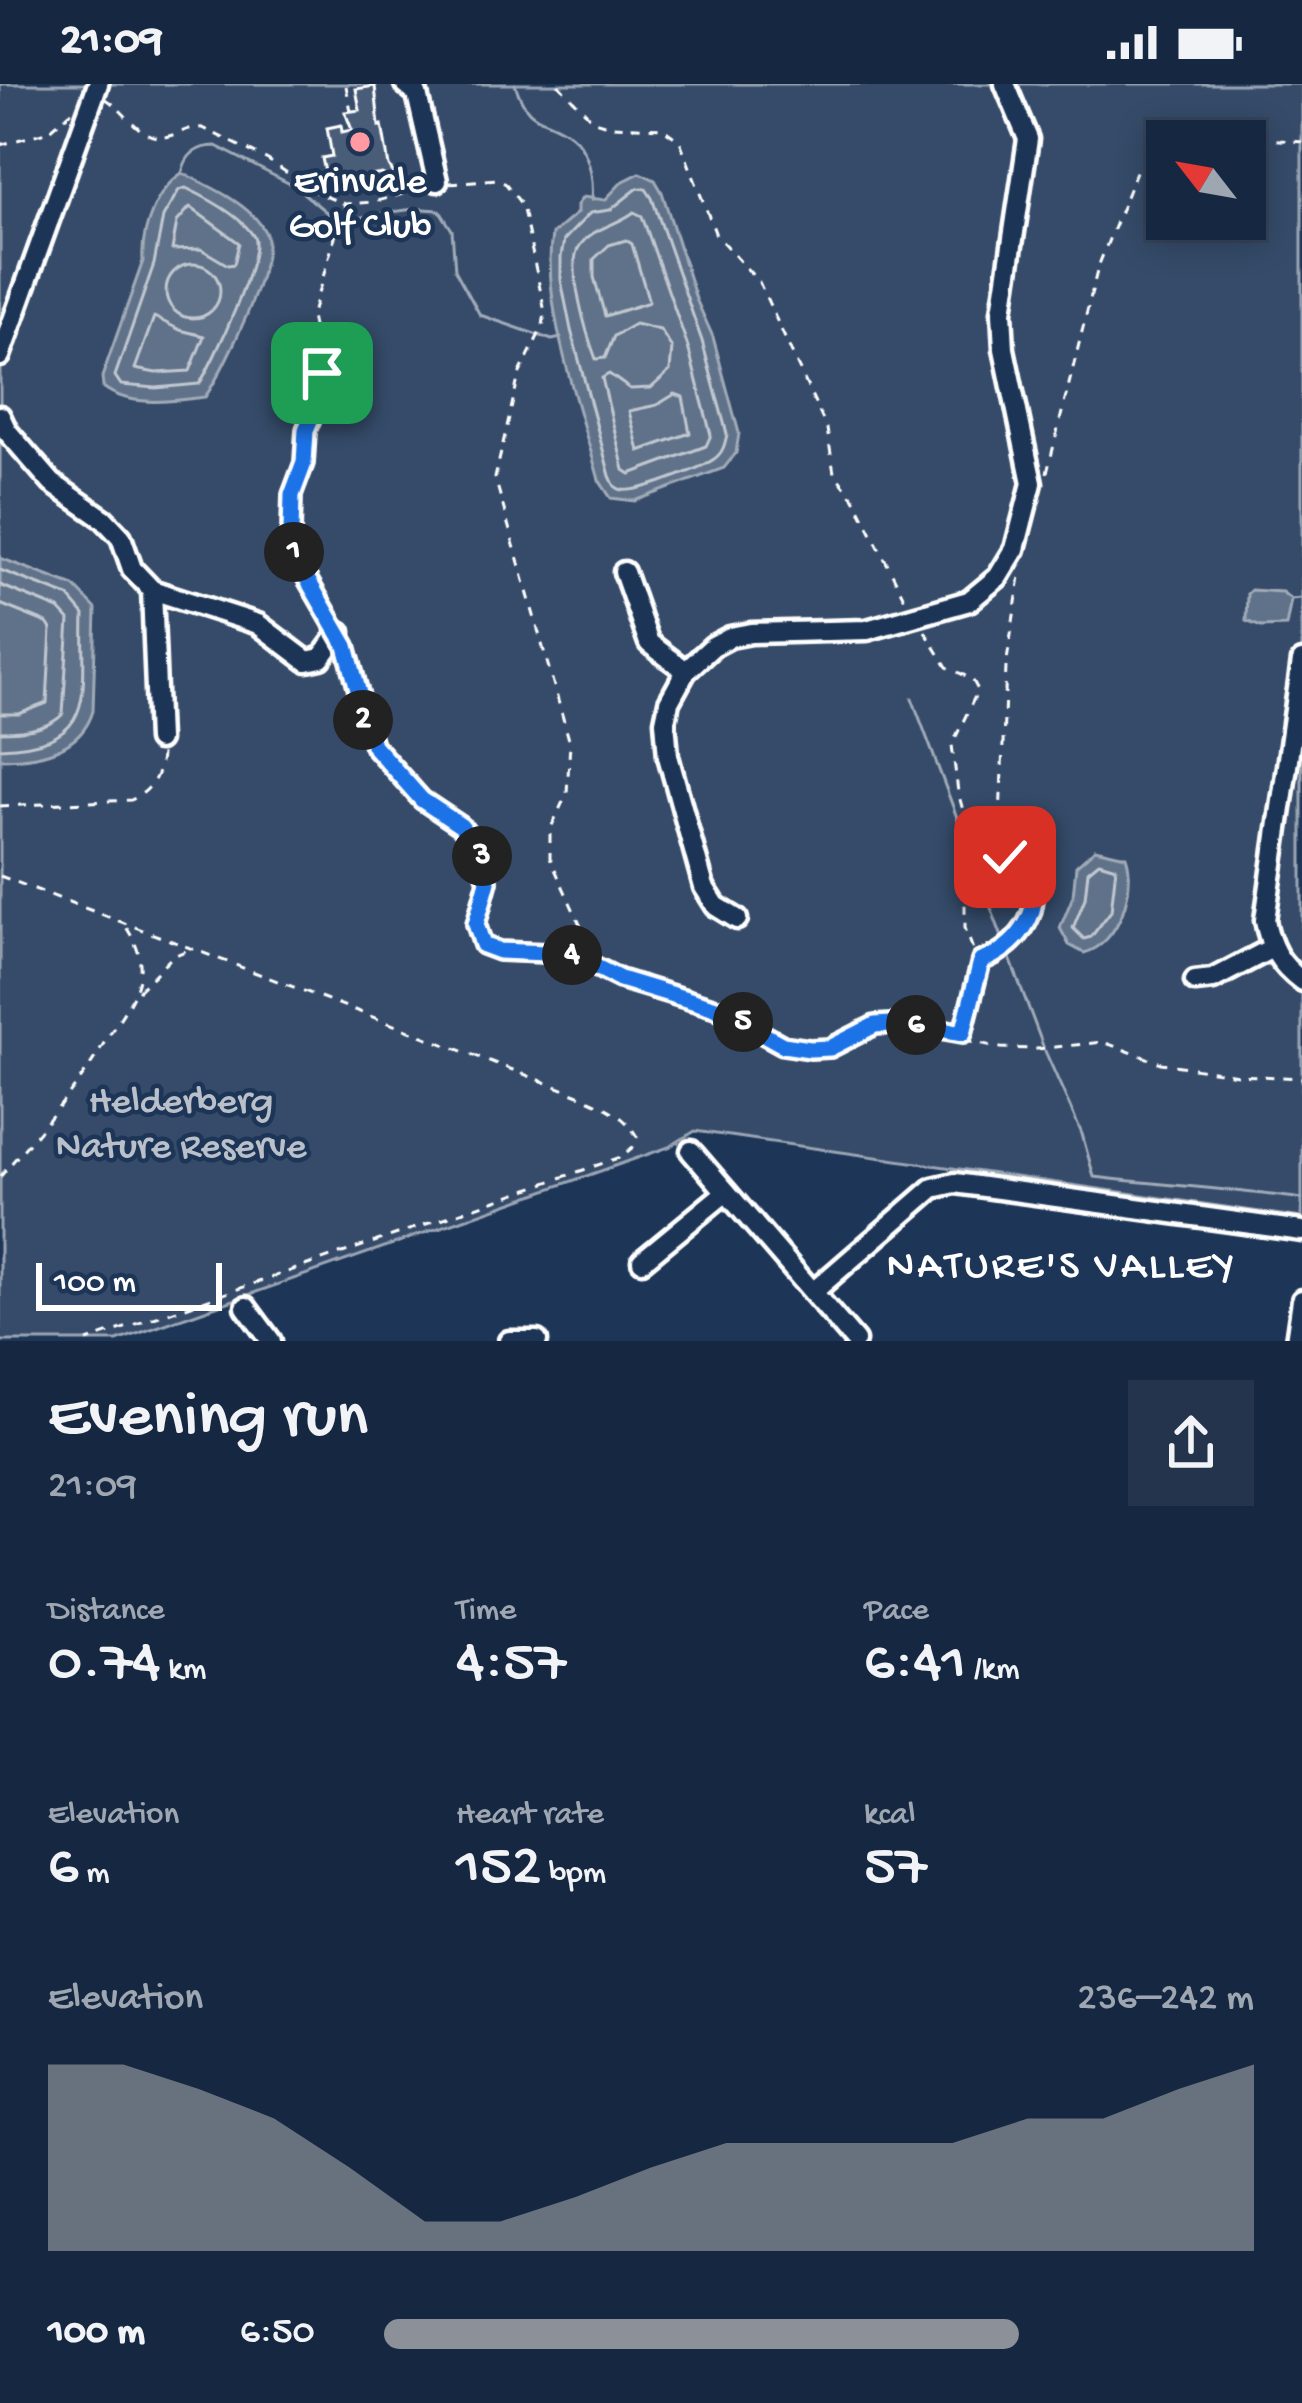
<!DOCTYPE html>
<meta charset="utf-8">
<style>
body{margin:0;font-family:"Gochi Hand",sans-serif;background:#23344c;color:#f1f3f6;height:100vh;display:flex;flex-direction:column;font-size:45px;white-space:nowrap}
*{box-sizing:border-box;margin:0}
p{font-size:39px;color:#9ea6b1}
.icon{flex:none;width:66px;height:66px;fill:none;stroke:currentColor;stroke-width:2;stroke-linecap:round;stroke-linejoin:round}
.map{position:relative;height:1257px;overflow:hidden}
.drawer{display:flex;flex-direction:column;background:#162841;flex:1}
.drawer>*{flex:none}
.needle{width:78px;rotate:301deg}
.controls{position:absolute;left:1146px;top:36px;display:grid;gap:24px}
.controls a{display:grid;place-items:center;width:120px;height:120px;border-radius:0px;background:#162841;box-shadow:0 6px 30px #0003,0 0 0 3px #35445a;font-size:60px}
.scale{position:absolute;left:36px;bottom:30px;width:186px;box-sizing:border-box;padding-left:12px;border:6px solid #fff;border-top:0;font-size:33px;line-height:42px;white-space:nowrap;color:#fff;-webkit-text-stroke:9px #1d3557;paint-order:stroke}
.pin{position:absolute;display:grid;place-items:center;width:102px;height:102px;color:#fff;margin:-51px;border-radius:24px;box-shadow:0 6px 18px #0006}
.km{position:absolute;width:60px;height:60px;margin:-30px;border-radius:50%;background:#222;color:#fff;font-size:33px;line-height:60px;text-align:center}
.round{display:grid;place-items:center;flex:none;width:126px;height:126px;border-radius:0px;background:#23344c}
.overview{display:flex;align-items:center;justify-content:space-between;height:204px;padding:0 48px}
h1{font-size:66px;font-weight:600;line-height:90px}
.stats{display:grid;grid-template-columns:repeat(3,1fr);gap:18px;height:204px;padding:12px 48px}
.stats div{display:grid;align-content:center}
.stats b{font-size:60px;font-weight:600}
.stats small{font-size:33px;font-weight:400}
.stats p{font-size:33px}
.chart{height:336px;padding:24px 48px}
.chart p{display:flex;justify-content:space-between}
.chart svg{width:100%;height:216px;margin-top:12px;fill:#8c9099;opacity:.7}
ul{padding:0 48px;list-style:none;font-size:39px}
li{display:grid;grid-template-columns:192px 144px 1fr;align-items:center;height:90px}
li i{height:30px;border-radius:15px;background:#8c9099}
.status{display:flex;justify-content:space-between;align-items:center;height:84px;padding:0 60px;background:#162841;direction:ltr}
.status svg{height:33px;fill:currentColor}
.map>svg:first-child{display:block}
</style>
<div class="status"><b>21:09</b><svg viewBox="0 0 49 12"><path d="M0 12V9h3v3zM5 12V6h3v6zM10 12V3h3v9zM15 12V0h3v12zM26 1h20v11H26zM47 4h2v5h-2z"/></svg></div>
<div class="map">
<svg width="1302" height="1257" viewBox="0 0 1302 1257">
<rect width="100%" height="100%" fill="#1d3557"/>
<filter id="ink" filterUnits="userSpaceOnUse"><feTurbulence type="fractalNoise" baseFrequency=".00833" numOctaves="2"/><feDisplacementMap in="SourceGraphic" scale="24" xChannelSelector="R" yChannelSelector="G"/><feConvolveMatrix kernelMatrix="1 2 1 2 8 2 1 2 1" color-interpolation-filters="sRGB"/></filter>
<g filter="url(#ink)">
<path fill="#364b69" stroke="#9aa5b4" stroke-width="3" fill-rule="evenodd" d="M 0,0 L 1302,0 L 1302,1134 L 695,1047 L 669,1063 L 117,1257 L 0,1257 ZM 1167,57 L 1245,57 L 1245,135 L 1167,135 Z"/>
<g fill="#617289" stroke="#a0aab8" stroke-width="3">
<path d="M 182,89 C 208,101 252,121 265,148 C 278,175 223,288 205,313 C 173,317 130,324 103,303 L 102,293 L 143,177 C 141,146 156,106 182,89 Z"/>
<path d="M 640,89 L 655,96 L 662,108 L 696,215 L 713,253 L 739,349 L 736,369 L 724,384 L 635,417 L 611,414 L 599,396 C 580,326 541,221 552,150 L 577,129 L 577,121 L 583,113 L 605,116 L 622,98 Z"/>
<path d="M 0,474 L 74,502 L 96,525 L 93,627 C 81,667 38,675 0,675 Z"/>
<polygon points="1251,506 1282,508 1291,515 1286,542 1261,543 1246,537 1247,510"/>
<path d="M 1095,765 L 1126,772 C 1137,803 1119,861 1084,869 L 1069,861 L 1060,844 L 1073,812 L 1076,782 Z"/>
</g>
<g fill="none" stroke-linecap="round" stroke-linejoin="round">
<g stroke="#c0c7d0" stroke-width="3">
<path d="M 186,104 C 207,114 242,132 254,153 C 263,171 212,282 199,300 L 156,304 L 121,301 L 115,292 L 154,180 L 163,133 L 179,106 Z"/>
<path d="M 638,104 L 646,105 L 652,114 L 702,257 L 727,350 C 725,360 723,369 714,375 C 700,385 638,409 622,406 C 613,403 614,400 610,392 L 571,246 L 561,196 L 561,173 L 564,156 L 590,129 L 610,126 Z"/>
<polygon points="190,123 239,159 234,180 228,181 201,165 172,166 177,138"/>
<path d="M 634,128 L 642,132 L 688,263 L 711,351 L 706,362 L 630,390 L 624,386 L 602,294 L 609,290 L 630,305 L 651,304 L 670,287 L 672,264 L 660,246 L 635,240 L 614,252 L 605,274 L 596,275 C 588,254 566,182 579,163 C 592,143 616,142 634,128 Z"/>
<polygon points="626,156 632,160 649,218 605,232 594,193 594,175 609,161"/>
<circle cx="193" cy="207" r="27"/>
<polygon points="154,233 180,246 204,252 190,287 156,289 135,285"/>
<polygon points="675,310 683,313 690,349 639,367 629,327 657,321"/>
<path d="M 0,486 L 68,512 L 84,531 C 81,610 101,660 0,664"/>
<path d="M 0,501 L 59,525 L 69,536 L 63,630 C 48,646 21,648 0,648"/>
<polyline points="0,520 47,539 51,545 47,619 19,630 0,630"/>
<polygon points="1099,778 1116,783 1111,827 1091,853 1084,855 1073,844 1085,814 1088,787"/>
</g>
<g stroke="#a0aab8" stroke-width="3">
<path d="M 515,0 C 529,43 543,30 571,51 C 589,65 594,95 592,116"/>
<path d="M 182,89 C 186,70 197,62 216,62 L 296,103 L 337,137 C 365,134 415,120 440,127 L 452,146 L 455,186 L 480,231 L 552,256 L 561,254"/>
<polyline points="1291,515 1302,514"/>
<polyline points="912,614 1043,962"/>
<path d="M 1045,967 L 1082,1050 L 1094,1093 C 1164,1101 1233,1105 1302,1115"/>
</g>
</g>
<polygon fill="#4a5d79" stroke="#fff" stroke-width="3" points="375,2 379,42 382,41 389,82 394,90 390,94 382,90 334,98 333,92 326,93 322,74 332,72 327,44 341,41 342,48 352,46 345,28 360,26 356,5"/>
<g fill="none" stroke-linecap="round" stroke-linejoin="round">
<defs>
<g id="minor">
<polyline points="405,0 417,10 437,97"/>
<polyline points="0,272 98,0"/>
<polyline points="0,332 7,347 52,399 104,435 121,453 132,485 152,506 158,656"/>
<polyline points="624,488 649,559 686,587"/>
<polyline points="152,506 258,540 307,577 321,574 340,548"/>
<path d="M 1302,577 L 1265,836 C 1270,863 1279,880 1302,897"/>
<polyline points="737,835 716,822 704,803 668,672 665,637 669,618 686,587 713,562 730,553 751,549 867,546 969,517 998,493 1015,465 1032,399 1004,265 1002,228 1028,55 1005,0"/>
<polyline points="1195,897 1213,895 1272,864"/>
<polyline points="691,1067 855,1257"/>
<polyline points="642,1177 726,1108"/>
<polyline points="813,1208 933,1104 955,1099 1302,1147"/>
<polyline points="246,1223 271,1257"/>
<polyline points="509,1257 537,1257"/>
<polyline points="1296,1257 1302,1216"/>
</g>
</defs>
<use href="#minor" stroke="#fff" stroke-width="27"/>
<g stroke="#fff" stroke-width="3" stroke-dasharray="9 9" stroke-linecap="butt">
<polyline points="558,0 594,37 611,42 662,44 680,57 716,151 759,198 827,345 834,389 854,414 907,519"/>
<polyline points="346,2 351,27"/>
<path d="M 106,15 C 125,26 140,56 164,53 C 179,51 188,42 203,44 L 268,76 L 317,109 L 345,120 L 374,118 L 425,104"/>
<polyline points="1170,57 1195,49 1302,58"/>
<polyline points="0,61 49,47 72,27"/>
<polyline points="450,99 497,95 506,100 522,121 545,228 543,242 519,291 495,394 570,659 567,709 550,746 550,774 597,878"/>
<polyline points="1047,389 1098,183 1137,85 1167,59"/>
<polyline points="332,533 299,487 292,461 290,423 304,379 305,352 321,305 321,280 311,233 345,120"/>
<polyline points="925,547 947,583 972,595 978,606 952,661 958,708 971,756 965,777 965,844 975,871 981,877 963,946"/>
<polyline points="346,563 363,638 373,661 416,710 461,742 480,767 488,797 475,846 487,864 570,870 620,895 716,924 783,960 810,965 829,964 875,941 907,939 963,949 971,957 1001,964 1037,965 1103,958 1161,979 1238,991 1302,994"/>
<path d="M 0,722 L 131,716 C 151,707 160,692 161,670"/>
<path d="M 0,792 L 579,1011 C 602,1022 625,1030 637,1053 L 633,1063 L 621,1073 L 87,1257"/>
<path d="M 981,877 C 1010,866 1050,829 1031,795 C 1023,780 1005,777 999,761 L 1006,583 L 1021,486"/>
<polyline points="138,907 173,872 190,865"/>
<path d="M 0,1093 C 37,1048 75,1009 104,959 C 130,916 159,890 124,840"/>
</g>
<use href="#minor" stroke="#1d3557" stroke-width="18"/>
</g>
</g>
<g fill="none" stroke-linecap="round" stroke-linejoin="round" filter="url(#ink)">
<defs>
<path id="route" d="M 322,289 L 319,315 L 306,346 L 304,379 L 292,411 L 291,448 L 295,474 L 346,562 L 373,661 L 422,716 L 461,742 L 480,767 L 488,797 L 476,840 L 483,861 L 499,867 L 570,870 L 620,895 L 716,924 L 783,961 L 810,965 L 830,964 L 875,941 L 907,939 L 963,949 L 981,877 C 1014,865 1045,830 1030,793 L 1005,773"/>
</defs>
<use href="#route" stroke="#fff" stroke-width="24"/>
<use href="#route" stroke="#1a73e8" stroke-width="15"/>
</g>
<circle fill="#ff9aa2" stroke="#1d3557" stroke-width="4.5" cx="360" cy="58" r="12"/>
<g text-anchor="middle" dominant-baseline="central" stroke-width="9" stroke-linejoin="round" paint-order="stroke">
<g font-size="39" fill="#fff" stroke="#1d3557">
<text x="360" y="100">Erinvale<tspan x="360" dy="45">Golf Club</tspan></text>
</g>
<g font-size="39" fill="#b9c0ca" stroke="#1d3557">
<text x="181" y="1020">Helderberg<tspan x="181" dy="45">Nature Reserve</tspan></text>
</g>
<g font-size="42" letter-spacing="3" fill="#fff" stroke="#1d3557">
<text x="1062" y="1184">NATURE'S VALLEY</text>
</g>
</g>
</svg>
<div class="controls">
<a><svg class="needle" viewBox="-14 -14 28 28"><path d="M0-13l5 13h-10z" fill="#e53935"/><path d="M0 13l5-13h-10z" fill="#9ea6b1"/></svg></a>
</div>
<div class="scale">100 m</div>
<div class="pin" style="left:322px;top:289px;background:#1e9e55"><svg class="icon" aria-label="arrive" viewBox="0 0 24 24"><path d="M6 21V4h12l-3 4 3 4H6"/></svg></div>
<div class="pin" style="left:1005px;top:773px;background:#d93025"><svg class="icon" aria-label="check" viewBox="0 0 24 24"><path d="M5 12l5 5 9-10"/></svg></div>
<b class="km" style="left:294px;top:468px">1</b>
<b class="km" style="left:363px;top:636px">2</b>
<b class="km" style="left:482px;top:772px">3</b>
<b class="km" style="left:572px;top:871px">4</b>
<b class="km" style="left:743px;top:938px">5</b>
<b class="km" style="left:916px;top:941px">6</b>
</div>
<section class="drawer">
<div class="overview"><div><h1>Evening run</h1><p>21:09</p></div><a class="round"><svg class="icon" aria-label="share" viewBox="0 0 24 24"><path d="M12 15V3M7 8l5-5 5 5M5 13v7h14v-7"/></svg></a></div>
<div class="stats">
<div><p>Distance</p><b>0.74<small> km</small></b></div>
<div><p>Time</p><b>4:57</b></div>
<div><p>Pace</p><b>6:41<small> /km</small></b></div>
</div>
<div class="stats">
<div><p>Elevation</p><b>6<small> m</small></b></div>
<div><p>Heart rate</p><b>152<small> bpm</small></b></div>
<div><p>kcal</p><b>57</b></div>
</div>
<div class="chart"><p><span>Elevation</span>236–242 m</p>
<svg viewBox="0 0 160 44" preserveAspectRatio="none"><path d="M0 44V6L10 6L20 11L30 17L40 27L50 38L60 38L70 33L80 27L90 22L100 22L110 22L120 22L130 17L140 17L150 11L160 6V44z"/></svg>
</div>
<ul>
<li><b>100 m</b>6:50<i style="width:73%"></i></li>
</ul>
</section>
